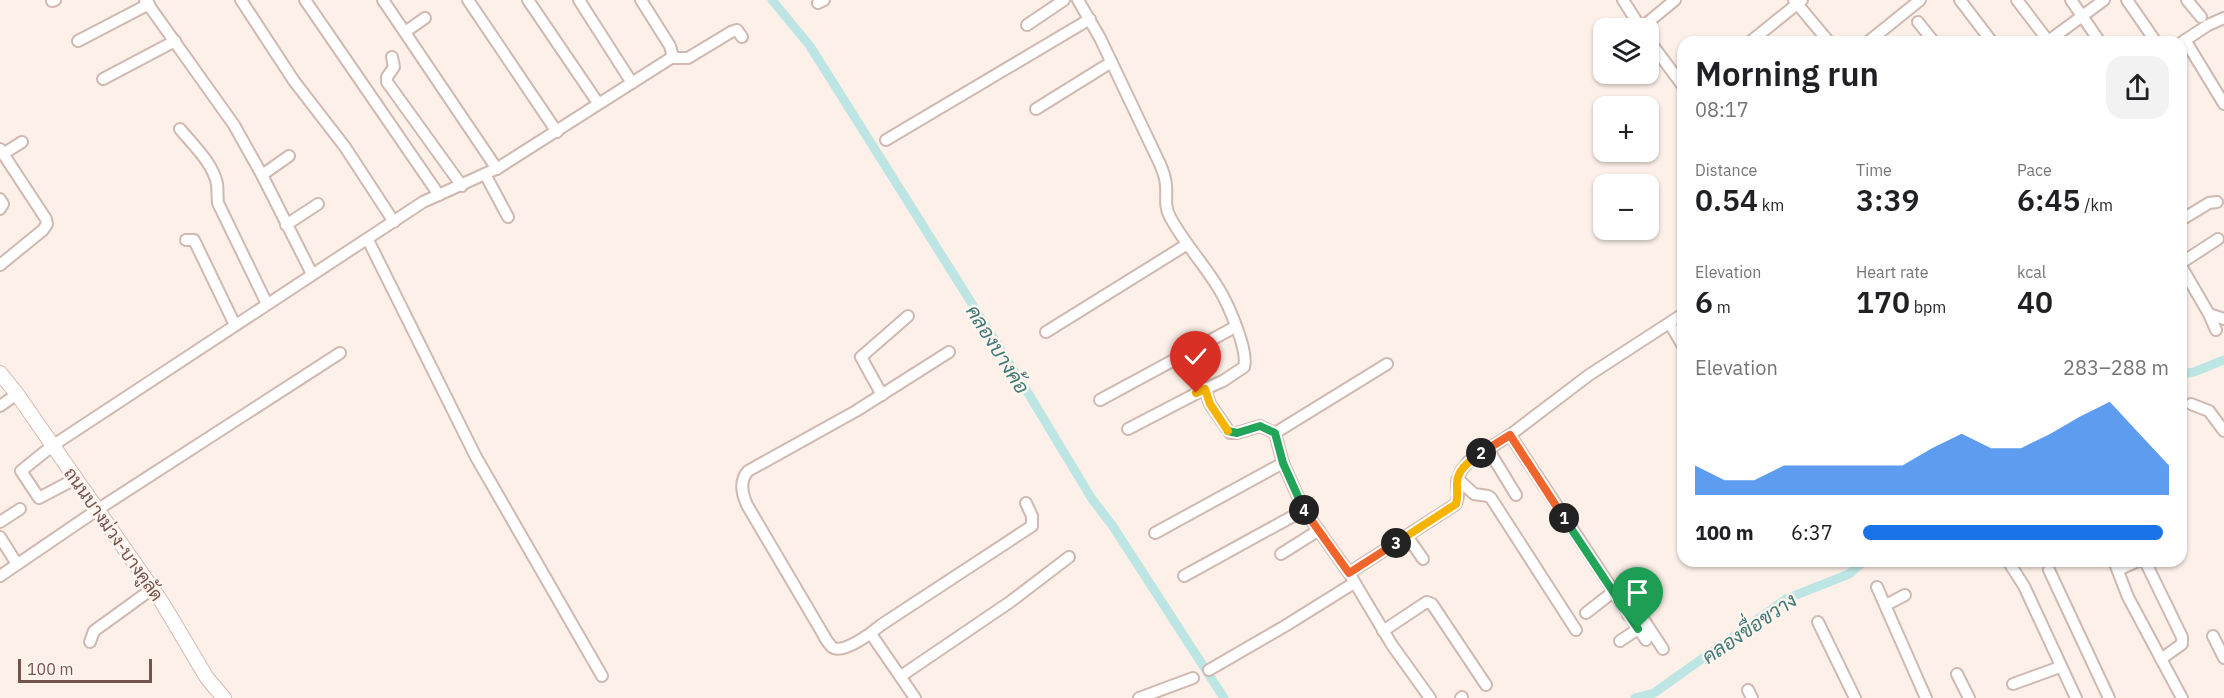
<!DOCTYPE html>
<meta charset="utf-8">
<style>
body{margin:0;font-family:"IBM Plex Sans",Sarabun,sans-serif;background:#f2f2f2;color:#202124;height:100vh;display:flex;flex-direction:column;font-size:22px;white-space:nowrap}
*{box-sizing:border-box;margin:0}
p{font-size:20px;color:#757577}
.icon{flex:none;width:33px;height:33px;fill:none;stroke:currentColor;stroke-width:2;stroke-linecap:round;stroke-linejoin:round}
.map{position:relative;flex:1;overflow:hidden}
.sheet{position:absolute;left:1677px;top:36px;width:510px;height:531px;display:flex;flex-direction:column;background:#fff;border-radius:18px;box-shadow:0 2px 4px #0004}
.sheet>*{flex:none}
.tools{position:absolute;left:1593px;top:18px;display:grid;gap:12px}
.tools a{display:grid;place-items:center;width:66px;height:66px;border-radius:12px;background:#fff;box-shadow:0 2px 4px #0004;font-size:30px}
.scale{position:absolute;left:18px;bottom:15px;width:134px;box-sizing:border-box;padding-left:6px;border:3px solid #75534d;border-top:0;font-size:16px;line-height:21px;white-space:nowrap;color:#75534d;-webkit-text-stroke:4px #fef5ee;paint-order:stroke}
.pin{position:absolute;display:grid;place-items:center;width:51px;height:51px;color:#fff;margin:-62px -26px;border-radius:50% 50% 50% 0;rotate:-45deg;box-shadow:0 0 6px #0007}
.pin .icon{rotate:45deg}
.km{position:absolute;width:30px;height:30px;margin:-15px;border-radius:50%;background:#222;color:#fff;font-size:16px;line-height:30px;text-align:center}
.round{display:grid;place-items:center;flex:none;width:63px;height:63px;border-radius:18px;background:#f2f2f2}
.headline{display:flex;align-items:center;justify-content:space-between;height:102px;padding:0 18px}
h1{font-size:33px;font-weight:600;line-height:45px}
.stats{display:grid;grid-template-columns:repeat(3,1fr);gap:9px;height:102px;padding:6px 18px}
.stats div{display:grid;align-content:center}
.stats b{font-size:30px;font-weight:600}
.stats small{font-size:16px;font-weight:400}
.stats p{font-size:16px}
.chart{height:168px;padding:12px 18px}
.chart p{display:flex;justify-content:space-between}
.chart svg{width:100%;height:108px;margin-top:6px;fill:#1a73e8;opacity:.7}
ul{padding:0 18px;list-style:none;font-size:20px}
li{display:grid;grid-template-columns:96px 72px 1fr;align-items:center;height:45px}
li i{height:15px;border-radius:8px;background:#1a73e8}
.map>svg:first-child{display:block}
</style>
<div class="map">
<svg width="2224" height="698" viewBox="0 0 2224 698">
<rect width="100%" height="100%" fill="#fcf0e8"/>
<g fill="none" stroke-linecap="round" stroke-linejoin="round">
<g stroke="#bde5e3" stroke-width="9">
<polyline points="772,0 810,46 1025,388 1092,499 1112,525 1224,698"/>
<polyline points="2181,374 2194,372 2224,360"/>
<polyline points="1635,698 1654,693 1786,599 1849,574 1864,561"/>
</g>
<defs>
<g id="street">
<polyline points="145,0 234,125 262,175 312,274"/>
<polyline points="241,0 294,81 345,147 394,222"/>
<polyline points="305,0 439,195"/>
<polyline points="383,0 497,169"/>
<polyline points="468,0 557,132"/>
<polyline points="528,0 598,103"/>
<polyline points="579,0 632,83"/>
<polyline points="641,0 670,46 672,53 671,58"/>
<path d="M 1078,0 L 1100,38 L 1160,164 C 1163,171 1166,178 1166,186 C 1167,198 1164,206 1170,217 C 1184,243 1204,264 1219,289 C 1228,304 1249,351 1244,367 L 1223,381 L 1205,389 L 1210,404 L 1230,433 L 1237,433 L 1260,426 L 1275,433 L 1283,463 L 1304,510 L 1349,573 L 1392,645 L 1430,698"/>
<polyline points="1623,0 1641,28"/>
<polyline points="1794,0 1829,42"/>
<polyline points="1960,0 1992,42"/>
<polyline points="2017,0 2049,42"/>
<polyline points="2071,0 2100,42"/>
<polyline points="2127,0 2156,42"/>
<polyline points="2187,0 2201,17"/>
<polyline points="52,1 55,0"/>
<polyline points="818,3 824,0"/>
<polyline points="1918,22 1934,42"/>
<polyline points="1027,25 1064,0"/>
<polyline points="1641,28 1675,0"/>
<polyline points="405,32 425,18"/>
<polyline points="1648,39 1683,86"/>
<polyline points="2185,40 2224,104"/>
<polyline points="78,41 149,4"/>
<polyline points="1750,42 1802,0"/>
<polyline points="1868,42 1920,0"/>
<polyline points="2047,42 2104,0"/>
<polyline points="2181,43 2208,25 2224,18"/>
<polyline points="392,57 394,67 387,77 387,82 462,186"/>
<polyline points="103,79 175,41"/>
<polyline points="1036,109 1110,63"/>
<path d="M 180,129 C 193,145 213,163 217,184 C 218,190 217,196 218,203 L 267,304"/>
<polyline points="886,140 1090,19"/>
<polyline points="0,149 46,219 47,224 43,230 0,265"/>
<polyline points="3,154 22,142"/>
<polyline points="485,174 508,217"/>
<polyline points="262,175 289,156"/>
<polyline points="0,199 3,204 0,209"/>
<polyline points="2181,220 2209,203 2217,202"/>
<polyline points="286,225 318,204"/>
<polyline points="186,240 194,240 235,325"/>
<polyline points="368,240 476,457 602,676"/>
<polyline points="2181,263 2218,239"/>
<polyline points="2181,266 2209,314 2224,319"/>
<polyline points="2209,314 2216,330"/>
<polyline points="1670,324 1683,346"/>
<polyline points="1046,332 1186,245"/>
<path d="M 949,352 L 856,411 L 748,471 C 739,481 742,494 747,505 L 823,634 C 825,638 829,644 832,647 C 843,655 873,632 881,625 L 1032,526 L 1032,516 L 1026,503"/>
<polyline points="882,395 861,357 908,316"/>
<polyline points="1100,400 1235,327"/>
<polyline points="2191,404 2209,411 2224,431"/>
<polyline points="0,406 17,394"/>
<polyline points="1128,429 1205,389"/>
<polyline points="1275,433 1387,364"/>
<polyline points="1510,435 1646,640"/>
<polyline points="1488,449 1516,495"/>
<polyline points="75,479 39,498 21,471 52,446 423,202 498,168 671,58 688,58 731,32 737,30 742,37"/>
<polyline points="1458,479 1474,494 1488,496 1491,498 1576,630"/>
<polyline points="0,522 20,509"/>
<polyline points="1155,533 1283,463"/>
<polyline points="1407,536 1423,559"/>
<polyline points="0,537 17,564"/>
<polyline points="1281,554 1319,530"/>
<polyline points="2008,561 2024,586 2076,698"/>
<polyline points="2114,561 2128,597 2182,698"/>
<polyline points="2145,561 2182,637 2182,644 2161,659"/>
<polyline points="2049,570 2109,698"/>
<polyline points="2118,570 2138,561"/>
<polyline points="1349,573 1456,504 1458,496 1457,481 1461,471 1468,462 1510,435 1589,375 1683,314"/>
<polyline points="0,576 97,510 340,353"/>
<polyline points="1184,576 1304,510"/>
<polyline points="1877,587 1926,698"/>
<polyline points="1886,605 1905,595"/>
<polyline points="1586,613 1613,592"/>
<polyline points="1628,615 1640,614 1663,649"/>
<polyline points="1818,622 1855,698"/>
<polyline points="1383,631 1422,605 1427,602 1432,604 1486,685"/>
<polyline points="871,634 915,698"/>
<polyline points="2213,636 2224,658"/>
<polyline points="1620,641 1638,629"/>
<polyline points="90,642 94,631 152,589"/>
<polyline points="1209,670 1285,626 1354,583"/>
<polyline points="1957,674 1969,698"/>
<polyline points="901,676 1010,602 1069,557"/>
<polyline points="2013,684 2060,667"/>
<polyline points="1748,690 1752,698"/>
<polyline points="1139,698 1193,678"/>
<polyline points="1461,698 1462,697"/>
</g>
<polyline id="secondary" points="0,373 17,394 163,604 207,678 224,698"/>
</defs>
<use href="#street" stroke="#cfb9b1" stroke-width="14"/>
<use href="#secondary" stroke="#d5b9b1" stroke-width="16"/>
<use href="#street" stroke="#fff" stroke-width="10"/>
<use href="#secondary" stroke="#fff" stroke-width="14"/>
</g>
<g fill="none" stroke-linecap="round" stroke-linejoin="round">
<defs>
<polyline id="split-1" points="1564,518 1638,629"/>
<polyline id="split-2" points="1481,453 1510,435 1564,518"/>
<path id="split-3" d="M 1396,543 L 1456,504 C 1458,497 1457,492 1457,484 C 1457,469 1470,461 1481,453"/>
<polyline id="split-4" points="1304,510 1349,573 1396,543"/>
<polyline id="split-5" points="1228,431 1237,433 1260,426 1275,433 1283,463 1304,510"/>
<polyline id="split-6" points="1196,393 1205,389 1210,404 1228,431"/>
</defs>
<use href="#split-1" stroke="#fff" stroke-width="12"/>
<use href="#split-2" stroke="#fff" stroke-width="12"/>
<use href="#split-3" stroke="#fff" stroke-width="12"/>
<use href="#split-4" stroke="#fff" stroke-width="12"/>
<use href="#split-5" stroke="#fff" stroke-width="12"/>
<use href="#split-6" stroke="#fff" stroke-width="12"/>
<use href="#split-1" stroke="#22a559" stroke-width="8"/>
<use href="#split-2" stroke="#f0652b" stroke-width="8"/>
<use href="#split-3" stroke="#f5b400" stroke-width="8"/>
<use href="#split-4" stroke="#f0652b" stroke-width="8"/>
<use href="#split-5" stroke="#22a559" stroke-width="8"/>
<use href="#split-6" stroke="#f5b400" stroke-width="8"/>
</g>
<g text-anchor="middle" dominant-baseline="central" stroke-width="5" stroke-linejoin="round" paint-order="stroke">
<g font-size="18" fill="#75534d" stroke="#fef5ee">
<text transform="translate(114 534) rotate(55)">ถนนบางม่วง-บางคูลัด</text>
</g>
<g font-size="20" font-style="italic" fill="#417978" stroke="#fef5ee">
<text transform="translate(998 349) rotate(58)">คลองบางค้อ</text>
<text transform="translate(1749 628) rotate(-34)">คลองขื่อขวาง</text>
</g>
</g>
</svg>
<div class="tools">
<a><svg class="icon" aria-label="layers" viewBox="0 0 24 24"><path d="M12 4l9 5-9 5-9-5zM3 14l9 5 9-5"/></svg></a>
<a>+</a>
<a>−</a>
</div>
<div class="scale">100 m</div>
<div class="pin" style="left:1638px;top:629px;background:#1e9e55"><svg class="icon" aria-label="arrive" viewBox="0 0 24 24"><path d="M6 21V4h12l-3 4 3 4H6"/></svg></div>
<div class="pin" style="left:1196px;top:393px;background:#d93025"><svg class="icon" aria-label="check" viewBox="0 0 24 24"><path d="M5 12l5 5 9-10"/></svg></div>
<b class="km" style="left:1564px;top:518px">1</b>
<b class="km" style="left:1481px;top:453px">2</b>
<b class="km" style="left:1396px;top:543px">3</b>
<b class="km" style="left:1304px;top:510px">4</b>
<section class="sheet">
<div class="headline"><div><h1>Morning run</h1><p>08:17</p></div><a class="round"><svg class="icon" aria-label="share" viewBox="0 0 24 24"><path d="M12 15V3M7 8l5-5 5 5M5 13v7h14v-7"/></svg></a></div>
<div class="stats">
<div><p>Distance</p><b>0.54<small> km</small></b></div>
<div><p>Time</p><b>3:39</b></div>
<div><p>Pace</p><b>6:45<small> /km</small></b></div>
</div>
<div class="stats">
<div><p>Elevation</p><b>6<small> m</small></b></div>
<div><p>Heart rate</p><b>170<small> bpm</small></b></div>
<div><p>kcal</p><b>40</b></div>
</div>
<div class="chart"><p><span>Elevation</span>283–288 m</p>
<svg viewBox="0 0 160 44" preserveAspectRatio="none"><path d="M0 44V32L10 38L20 38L30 32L40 32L50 32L60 32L70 32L80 25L90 19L100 25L110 25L120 19L130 12L140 6L150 19L160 32V44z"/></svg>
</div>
<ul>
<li><b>100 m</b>6:37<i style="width:98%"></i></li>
</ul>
</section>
</div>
